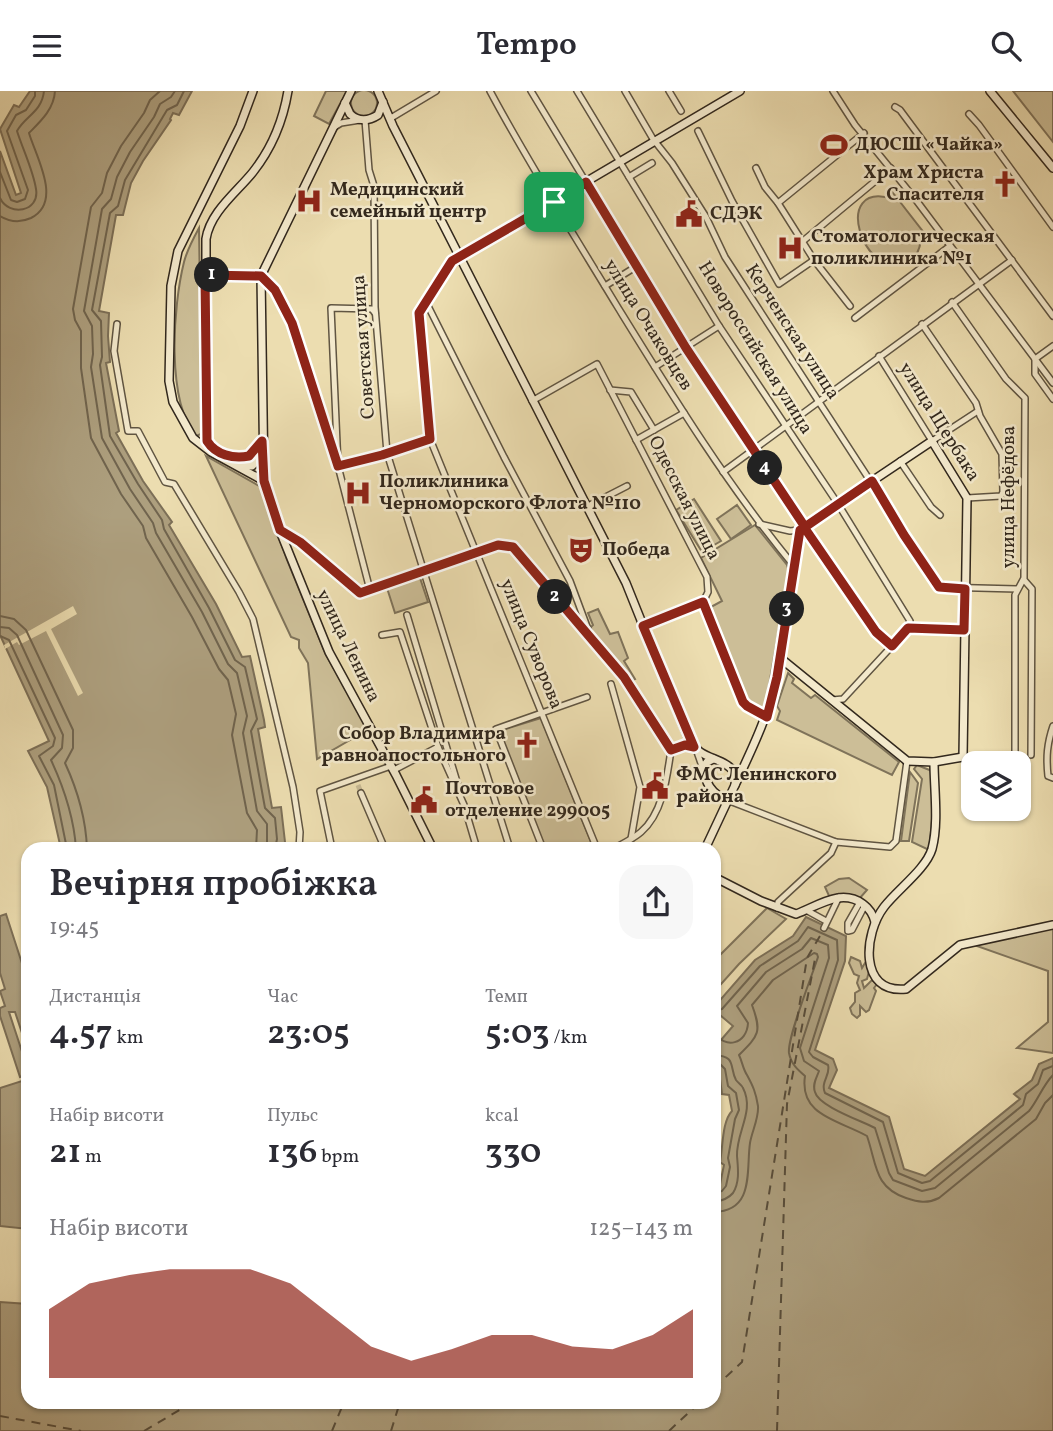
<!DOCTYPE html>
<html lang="uk">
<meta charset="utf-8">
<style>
body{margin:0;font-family:Vollkorn,serif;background:#f7f7f7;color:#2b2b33;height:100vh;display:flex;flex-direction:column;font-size:26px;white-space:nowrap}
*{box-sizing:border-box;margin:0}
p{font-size:23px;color:#7c7c81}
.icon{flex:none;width:38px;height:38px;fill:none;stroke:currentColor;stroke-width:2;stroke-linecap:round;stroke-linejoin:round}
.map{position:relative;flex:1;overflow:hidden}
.details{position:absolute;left:21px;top:751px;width:700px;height:567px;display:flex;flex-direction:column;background:#fff;border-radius:21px;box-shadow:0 2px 5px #0004}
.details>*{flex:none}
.fabs{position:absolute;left:961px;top:660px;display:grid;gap:14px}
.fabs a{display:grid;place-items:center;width:70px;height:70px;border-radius:14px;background:#fff;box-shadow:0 2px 5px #0004;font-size:35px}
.pin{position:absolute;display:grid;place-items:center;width:60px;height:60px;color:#fff;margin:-30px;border-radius:14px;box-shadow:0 4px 10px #0006}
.km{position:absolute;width:35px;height:35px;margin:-18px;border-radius:50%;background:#222;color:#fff;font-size:19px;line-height:35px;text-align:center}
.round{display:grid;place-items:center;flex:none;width:74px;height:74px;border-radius:21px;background:#f7f7f7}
.headline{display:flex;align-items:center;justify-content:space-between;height:119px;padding:0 28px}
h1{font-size:38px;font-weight:600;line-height:52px}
.stats{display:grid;grid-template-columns:repeat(3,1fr);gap:10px;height:119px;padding:7px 28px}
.stats div{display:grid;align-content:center}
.stats b{font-size:35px;font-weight:600}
.stats small{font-size:19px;font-weight:400}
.stats p{font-size:19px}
.chart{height:196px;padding:14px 28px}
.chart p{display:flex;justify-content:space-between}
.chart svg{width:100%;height:126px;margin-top:7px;fill:#8f2418;opacity:.7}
header{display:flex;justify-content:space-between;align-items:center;height:91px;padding:0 28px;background:#fff;font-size:32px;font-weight:600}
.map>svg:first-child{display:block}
</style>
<header><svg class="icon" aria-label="menu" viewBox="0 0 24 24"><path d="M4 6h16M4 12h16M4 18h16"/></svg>Tempo<svg class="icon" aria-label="search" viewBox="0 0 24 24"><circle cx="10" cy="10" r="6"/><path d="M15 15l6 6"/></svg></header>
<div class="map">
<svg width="1053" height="1340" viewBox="0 0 1053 1340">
<rect width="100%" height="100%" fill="#ecddb0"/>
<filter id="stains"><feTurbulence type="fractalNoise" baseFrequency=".00286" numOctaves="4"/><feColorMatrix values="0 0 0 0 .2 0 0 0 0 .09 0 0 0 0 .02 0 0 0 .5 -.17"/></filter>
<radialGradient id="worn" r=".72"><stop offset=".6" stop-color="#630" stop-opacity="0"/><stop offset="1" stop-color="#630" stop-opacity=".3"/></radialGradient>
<g fill="#ccbe97" stroke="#7f735a" stroke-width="2">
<circle cx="364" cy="12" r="13"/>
<polygon points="326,0 347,0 329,33 314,25"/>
<polygon points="1013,0 1053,0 1053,51"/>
<path d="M 890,98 L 928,147 L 926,149 L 921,144 C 921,156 918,166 907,171 C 863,192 830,88 893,108 L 888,100 Z"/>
<path d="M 199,137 L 202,340 L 201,343 L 196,345 C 166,310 173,215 184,171 C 187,159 193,148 199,137 Z"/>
<polygon points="206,365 261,396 287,469 326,564 369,638 317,668 308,572 299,557 299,549 291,546"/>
<polygon points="694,408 721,450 702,461 676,419"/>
<polygon points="737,414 751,434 731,448 717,428"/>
<polygon points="755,434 787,474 789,480 764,623 750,616 709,517 722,510 701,467"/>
<polygon points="420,487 428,511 395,522 387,497"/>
<polygon points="598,518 610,543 618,541 628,567 624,570 635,588 631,590 589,538 593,534 588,522"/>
<polygon points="788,582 794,588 792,592 811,607 815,604 899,671 892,684 777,629 780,620 777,615"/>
<polygon points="541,627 594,758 545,758 499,640"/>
<polygon points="917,674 932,680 933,720 929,759 912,751 922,688 914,678"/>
<polygon points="910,681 918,692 909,750 901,750"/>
<polygon points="849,787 867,799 859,808 843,803 830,807 825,796 839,788"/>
<polygon points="767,817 786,828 739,873 714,901 714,870"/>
<polygon points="1053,836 1053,962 1017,957 1048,931 1048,880 974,854"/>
<polygon points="851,866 860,870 862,877 865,872 870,876 867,888 862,890 864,897 872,889 877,893 874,897 876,900 869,919 866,921 860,915 860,924 857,927 852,923 850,917 855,911 855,902 860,899 857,892 859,885 854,883 849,872"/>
</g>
<g fill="#ad9f7e" stroke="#7c6f57" stroke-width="2">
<polygon points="30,0 192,0 179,24 173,22 170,28 171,29 143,70 131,92 123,124 116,124 99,220 109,222 108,245 110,271 106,272 119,340 116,342 143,390 172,431 169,434 216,513 242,566 250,565 264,629 265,636 258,638 272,717 281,716 285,751 282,758 61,758 47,696 28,660 49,650 0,544 0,60 16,104 21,102 0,38 14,14 19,16"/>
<polygon points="6,823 28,891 28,960 15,921 9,921 28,979 28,984 20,986 0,925 0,917 5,915 0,900 5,898 0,882 0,825"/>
<path d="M 806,826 L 846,845 L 845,870 L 815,959 L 833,968 L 837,979 L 829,997 L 889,1026 L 904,1078 L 925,1085 L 1020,1008 L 1014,1003 L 1032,989 L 1039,973 L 1053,967 L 1053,1340 L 0,1340 L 0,1211 L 28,1213 L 28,1311 L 714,1311 L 714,1103 L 716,1095 L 720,1093 L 724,1074 L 720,1071 C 723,1056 722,1030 732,1020 L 729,1004 L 722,1003 L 719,981 L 714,977 L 714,957 L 733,935 L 714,919 L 714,916 L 755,869 L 793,845 Z"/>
<polygon points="28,988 28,1138 0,1135 0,997"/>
</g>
<polygon fill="#ecddb0" points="73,515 77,523 51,538 83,602 78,605 46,540 19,554 17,551 5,558 4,554"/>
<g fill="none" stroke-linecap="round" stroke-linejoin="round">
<g stroke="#70644e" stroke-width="2">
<polyline points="160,0 150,9 144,22 121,55 107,82 102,102 91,116 73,218 75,229 81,240 81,277 91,347 121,403 143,435 146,447 192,526 219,578 228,589 236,623 232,644 247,722 257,739 256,758"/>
<polyline points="175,0 171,6 160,13 154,26 130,61 117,86 111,108 102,118 84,220 92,235 93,263 91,276 102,347 130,398 153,432 156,442 202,521 228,573 237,582 247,625 243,642 257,720 267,733 267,758"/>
<polyline points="184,0 177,14 167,19 125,89 118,115 110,122 92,219 101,230 102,266 100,274 110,345 138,393 162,429 164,438 209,517 235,569 245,576 257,628 251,640 265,717 275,727 277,748 275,758"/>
<polyline points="0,81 11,109 17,111 25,108 28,99 7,40 16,24 26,19 35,5 35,0"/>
<path d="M 0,107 C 9,126 40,121 36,98 C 33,79 23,59 17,40 C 25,25 42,21 44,0"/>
<path d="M 0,125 C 10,131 20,132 31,127 C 63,111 36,66 29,42 C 41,30 54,18 55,0"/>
<path d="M 0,525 L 14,528 L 26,539 L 73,639 L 73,657 L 65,672 C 77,698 86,729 87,758"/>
<path d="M 0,536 L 9,537 L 17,544 L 63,644 L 62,657 L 51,669 C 64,697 74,726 76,758"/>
<polyline points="0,545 9,549 55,647 53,655 39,665 54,694 67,758"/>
<path d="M 714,920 L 722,918 L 760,875 L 798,850 L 808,836 L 837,849 L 838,869 L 809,961 L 813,966 L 828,974 C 831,984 820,991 825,1002 L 883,1031 L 898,1082 L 922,1092 L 930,1090 L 1023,1014 L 1026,1003 L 1038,993 L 1043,979 L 1053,975"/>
<path d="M 714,941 C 725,959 747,953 748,932 L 737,915 L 766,881 L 802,858 L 811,847 L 828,854 L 829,867 L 800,957 L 804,970 L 819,980 C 817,986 812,993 815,1001 C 818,1015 862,1030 875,1037 L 889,1082 L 893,1089 L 922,1100 L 935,1097 L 1029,1020 C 1038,1009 1043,994 1053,984"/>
<path d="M 714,964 C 737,965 729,976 736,989 C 738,992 742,994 743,997 C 755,1020 736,1041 737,1065 C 738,1077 740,1091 733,1102 C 728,1108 721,1110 714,1111"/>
<polyline points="714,972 720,973 725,978 728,995 736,1002 739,1019 735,1028 728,1067 730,1076 726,1095 722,1100 714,1102"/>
<path d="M 714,1121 C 755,1120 746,1079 750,1052 C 752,1040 759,1027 758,1015 C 756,1002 753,995 747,984 C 743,978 742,970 739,964 C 759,944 762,941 752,914 L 773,889 L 814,862 L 817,863 L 818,866 C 812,885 787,947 789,962 C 791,973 798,979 805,985 C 799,1025 839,1029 867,1045 C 877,1074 874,1096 906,1107 C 918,1111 927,1113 939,1107 L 1036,1028 L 1045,1012 L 1053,1004"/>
</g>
<g stroke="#574c3a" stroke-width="2" stroke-dasharray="9 7" stroke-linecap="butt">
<polyline points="714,1297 742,1271 807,867 824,838"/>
<polyline points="0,1325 81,1340"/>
<polyline points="144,1340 193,1311"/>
<polyline points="332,1340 344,1311"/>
<polyline points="391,1340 400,1311"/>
<polyline points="669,1340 700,1311"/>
<polyline points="777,1340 787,1013 815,868"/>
</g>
<polyline stroke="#c7b993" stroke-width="5" stroke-dasharray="5 2.5" stroke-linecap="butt" points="358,694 361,702"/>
<defs>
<g id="street">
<path d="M 490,0 C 529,73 574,144 617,215 C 672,304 727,394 794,475"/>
<polyline points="531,0 686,257 753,360 876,541 892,555"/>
<polyline points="577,0 719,235 838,413 910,530 904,542 843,608 832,609"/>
<polyline points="625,0 653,48 672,72 706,126 725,166 939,496 1017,498"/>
<polyline points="669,0 681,20"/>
<polyline points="833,0 855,34 916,109 1053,292"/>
<polyline points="895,16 900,19 1053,225"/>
<polyline points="969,23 979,34 1053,136"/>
<polyline points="391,27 436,0"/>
<polyline points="365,29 369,79 374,95 375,216 387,362 510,758"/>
<polyline points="333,37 341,32 360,29"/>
<polyline points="698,40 732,110 779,193 814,169"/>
<polyline points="756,77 765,96 778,112 814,169 850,215"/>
<polyline points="629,86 652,72"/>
<polyline points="778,112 864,42"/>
<polyline points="803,150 891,77"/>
<polyline points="460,165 452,170 419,222 430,348 597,758"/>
<polyline points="262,185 275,199 292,232 335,366"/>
<polyline points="605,195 637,175"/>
<polyline points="426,211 504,366 570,490 589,541"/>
<polyline points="952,211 1006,288 1025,307 1024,487 1015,504 1015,665"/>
<polyline points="855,227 950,155"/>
<polyline points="117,233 114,260 128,340 138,340 165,391 174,393 239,501 253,528 293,696 300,741 299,758"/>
<polyline points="922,233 976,312 980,325 1002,363 1003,401 1001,405 967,407"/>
<polyline points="1053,255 1035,268 1035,283 1053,308"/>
<polyline points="879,265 932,350 978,320"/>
<polyline points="655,276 719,235"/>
<polyline points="610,299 631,301 654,339"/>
<polyline points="532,310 597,273 707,486 708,501 703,511"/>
<polyline points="636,349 684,322"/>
<polyline points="900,370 931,416 940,424"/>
<polyline points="338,375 382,364 430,348"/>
<polyline points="723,381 1012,169"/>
<polyline points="586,416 627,395"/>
<polyline points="759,433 790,440 799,439"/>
<polyline points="280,440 300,451 357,500 362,502 498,454 513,456 623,586 671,659"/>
<polyline points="1024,489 1032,498 1031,664"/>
<polyline points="370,499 338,375 331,217 372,218 375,222"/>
<polyline points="703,511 743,611 747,616 767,626"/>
<polyline points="407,524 460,701"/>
<polyline points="643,535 703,511"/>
<polyline points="908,537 964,539"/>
<polyline points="382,544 400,541 438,656 464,714 477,758"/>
<polyline points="611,593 640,696 631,748"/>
<path d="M 1053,635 C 1047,653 1046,666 1048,685 L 1053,687"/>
<polyline points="696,658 703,678"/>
<polyline points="671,659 685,654 694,656"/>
<polyline points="394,679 438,656"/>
<polyline points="361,702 385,758"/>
<polyline points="727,709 836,751 890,756 896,750 907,670"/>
<polyline points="332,758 320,700 391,675"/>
<polyline points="543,758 496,638 587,606"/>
<path d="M 613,758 C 622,753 633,748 641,741 C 663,722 667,686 671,659"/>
<polyline points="860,811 848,832 848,840 852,839 865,814"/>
<polyline points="777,817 778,811 831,762 836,751"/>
<polyline points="806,819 826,830"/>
<polyline points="824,837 839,806"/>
</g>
<g id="secondary">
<polyline points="253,0 240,35 178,160 171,195 169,290 173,311 193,347 211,361 264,390"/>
<polyline points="351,0 261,185 264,390 280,440 329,561 396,684 433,758"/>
<path d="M 378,0 L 393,35 L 626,492 L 689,649 C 701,670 724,665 736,683 L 735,694 L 705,758"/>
<polyline points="990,0 1053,77"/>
<path d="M 345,12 L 350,23 C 358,31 369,30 378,24 L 383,11"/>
<polyline points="460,165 740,0"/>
<polyline points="205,184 261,185"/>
<path d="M 261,352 L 249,365 C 233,368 213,364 206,347 L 206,148 C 210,121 237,101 253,81 C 272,57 283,30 288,0"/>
<polyline points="241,374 252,375 262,365"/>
<path d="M 713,668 L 707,671 L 704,675 C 704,692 712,703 727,709"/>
<path d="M 934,671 C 934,697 939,732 932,758 C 926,778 897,799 884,816 C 864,842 858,903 906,898 L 960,854 L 1053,834"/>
<path d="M 735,694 C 756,650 773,616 779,566 L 799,439 L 932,350 L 967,407 L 963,666 L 934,671 L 907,670 L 779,566"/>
<path d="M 714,786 L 761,810 L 796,823 C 818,815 841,797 863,813 C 870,818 873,823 875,831"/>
</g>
</defs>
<use href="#street" stroke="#605542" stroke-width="8"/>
<use href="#secondary" stroke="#32281d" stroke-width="10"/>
<use href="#street" stroke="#f3e9cc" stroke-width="5"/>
<use href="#secondary" stroke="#f3e9cc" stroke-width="7"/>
</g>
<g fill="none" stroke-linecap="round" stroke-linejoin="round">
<defs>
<path id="route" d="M 554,111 L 452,170 L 419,222 L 430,348 L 382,364 L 338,375 L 292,232 L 275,199 L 261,185 L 205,184 L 207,350 C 216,364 233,368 249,365 L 262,350 L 264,390 L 280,439 L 300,451 L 360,502 L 498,454 L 513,456 L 624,586 L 671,659 L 685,654 L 694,656 L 643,535 L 703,511 L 743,611 L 747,615 L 767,626 L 777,586 L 800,439 L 805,436 L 872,390 L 904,444 L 939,496 L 965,498 L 964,539 L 908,537 L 892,555 L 876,541 L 806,439 L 805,436 L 686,257 L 586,91 L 554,111"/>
</defs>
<use href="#route" stroke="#fff" stroke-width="14"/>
<use href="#route" stroke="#8f2418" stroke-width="9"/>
</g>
<defs>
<symbol id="stadium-bare" viewBox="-9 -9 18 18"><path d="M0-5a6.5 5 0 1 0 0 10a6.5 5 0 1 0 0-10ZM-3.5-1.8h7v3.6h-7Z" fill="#8f2418" stroke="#f3e9cc" stroke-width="2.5" paint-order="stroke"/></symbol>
<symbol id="church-bare" viewBox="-9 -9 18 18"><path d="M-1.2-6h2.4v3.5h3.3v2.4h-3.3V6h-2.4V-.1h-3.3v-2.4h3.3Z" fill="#8f2418" stroke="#f3e9cc" stroke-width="2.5" paint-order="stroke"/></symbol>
<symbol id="hospital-bare" viewBox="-9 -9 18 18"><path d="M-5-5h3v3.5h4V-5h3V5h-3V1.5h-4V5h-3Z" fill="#8f2418" stroke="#f3e9cc" stroke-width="2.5" paint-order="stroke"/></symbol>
<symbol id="civic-bare" viewBox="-9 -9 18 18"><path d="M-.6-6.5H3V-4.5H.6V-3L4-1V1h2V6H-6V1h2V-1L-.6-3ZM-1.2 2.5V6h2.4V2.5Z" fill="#8f2418" stroke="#f3e9cc" stroke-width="2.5" paint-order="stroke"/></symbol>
<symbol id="theatre-bare" viewBox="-9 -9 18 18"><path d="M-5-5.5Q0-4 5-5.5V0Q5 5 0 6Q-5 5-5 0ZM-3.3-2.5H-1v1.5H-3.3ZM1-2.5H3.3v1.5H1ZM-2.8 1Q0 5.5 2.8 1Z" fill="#8f2418" stroke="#f3e9cc" stroke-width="2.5" paint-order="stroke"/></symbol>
</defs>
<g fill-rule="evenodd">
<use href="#stadium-bare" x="815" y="35" width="38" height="38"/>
<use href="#church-bare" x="986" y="74" width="38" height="38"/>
<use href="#hospital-bare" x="290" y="91" width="38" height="38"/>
<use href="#civic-bare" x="670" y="104" width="38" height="38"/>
<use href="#hospital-bare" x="771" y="138" width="38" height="38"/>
<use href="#hospital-bare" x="339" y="383" width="38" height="38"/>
<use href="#theatre-bare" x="562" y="440" width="38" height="38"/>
<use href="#church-bare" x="508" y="635" width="38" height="38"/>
<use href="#civic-bare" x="636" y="676" width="38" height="38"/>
<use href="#civic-bare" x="405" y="690" width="38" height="38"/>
</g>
<g text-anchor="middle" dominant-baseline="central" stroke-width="5" stroke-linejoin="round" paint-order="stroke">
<g font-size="19" font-weight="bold" fill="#32281d" stroke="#f3e9cc" text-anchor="start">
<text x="855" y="54">ДЮСШ «Чайка»</text>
<text x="984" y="82" text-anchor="end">Храм Христа<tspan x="984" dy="22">Спасителя</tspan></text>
<text x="330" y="99">Медицинский<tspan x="330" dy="22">семейный центр</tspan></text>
<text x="710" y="123">СДЭК</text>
<text x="811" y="146">Стоматологическая<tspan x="811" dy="22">поликлиника №1</tspan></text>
<text x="379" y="391">Поликлиника<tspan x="379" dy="22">Черноморского Флота №110</tspan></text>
<text x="602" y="459">Победа</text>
<text x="506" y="643" text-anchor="end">Собор Владимира<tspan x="506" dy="22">равноапостольного</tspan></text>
<text x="676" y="684">ФМС Ленинского<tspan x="676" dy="22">района</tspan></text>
<text x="445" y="698">Почтовое<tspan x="445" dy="22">отделение 299005</tspan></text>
</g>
<g font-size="19" fill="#32281d" stroke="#f3e9cc">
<text transform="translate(648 234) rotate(58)">улица Очаковцев</text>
<text transform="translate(792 241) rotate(57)">Керченская улица</text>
<text transform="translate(364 256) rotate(-94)">Советская улица</text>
<text transform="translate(755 257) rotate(58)">Новороссийская улица</text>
<text transform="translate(939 331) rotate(58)">улица Щербака</text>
<text transform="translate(1009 406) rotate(-90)">улица Нефёдова</text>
<text transform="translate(684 407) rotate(63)">Одесская улица</text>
<text transform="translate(531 553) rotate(68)">улица Суворова</text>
<text transform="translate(348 555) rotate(64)">улица Ленина</text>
</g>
</g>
<rect width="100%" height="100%" filter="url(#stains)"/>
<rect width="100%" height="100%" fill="url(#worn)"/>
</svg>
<div class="fabs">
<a><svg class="icon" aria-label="layers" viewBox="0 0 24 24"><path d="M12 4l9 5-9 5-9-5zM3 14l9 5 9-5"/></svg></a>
</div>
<div class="pin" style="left:554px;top:111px;background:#1e9e55"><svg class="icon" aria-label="arrive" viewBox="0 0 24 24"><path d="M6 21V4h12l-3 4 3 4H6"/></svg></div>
<b class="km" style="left:212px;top:184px">1</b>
<b class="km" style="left:555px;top:506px">2</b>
<b class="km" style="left:787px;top:518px">3</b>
<b class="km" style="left:765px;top:377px">4</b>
<section class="details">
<div class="headline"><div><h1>Вечірня пробіжка</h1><p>19:45</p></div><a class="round"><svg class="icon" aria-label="share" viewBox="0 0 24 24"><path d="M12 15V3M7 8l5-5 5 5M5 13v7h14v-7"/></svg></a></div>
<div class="stats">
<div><p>Дистанція</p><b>4.57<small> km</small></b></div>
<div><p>Час</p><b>23:05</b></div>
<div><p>Темп</p><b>5:03<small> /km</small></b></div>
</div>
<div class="stats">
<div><p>Набір висоти</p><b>21<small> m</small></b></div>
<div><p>Пульс</p><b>136<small> bpm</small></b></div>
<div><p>kcal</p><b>330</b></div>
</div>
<div class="chart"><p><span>Набір висоти</span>125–143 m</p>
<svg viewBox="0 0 160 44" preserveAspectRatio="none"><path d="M0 44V20L10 11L20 8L30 6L40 6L50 6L60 11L70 22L80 33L90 38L100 34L110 29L120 29L130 33L140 34L150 29L160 20V44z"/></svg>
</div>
</section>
</div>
